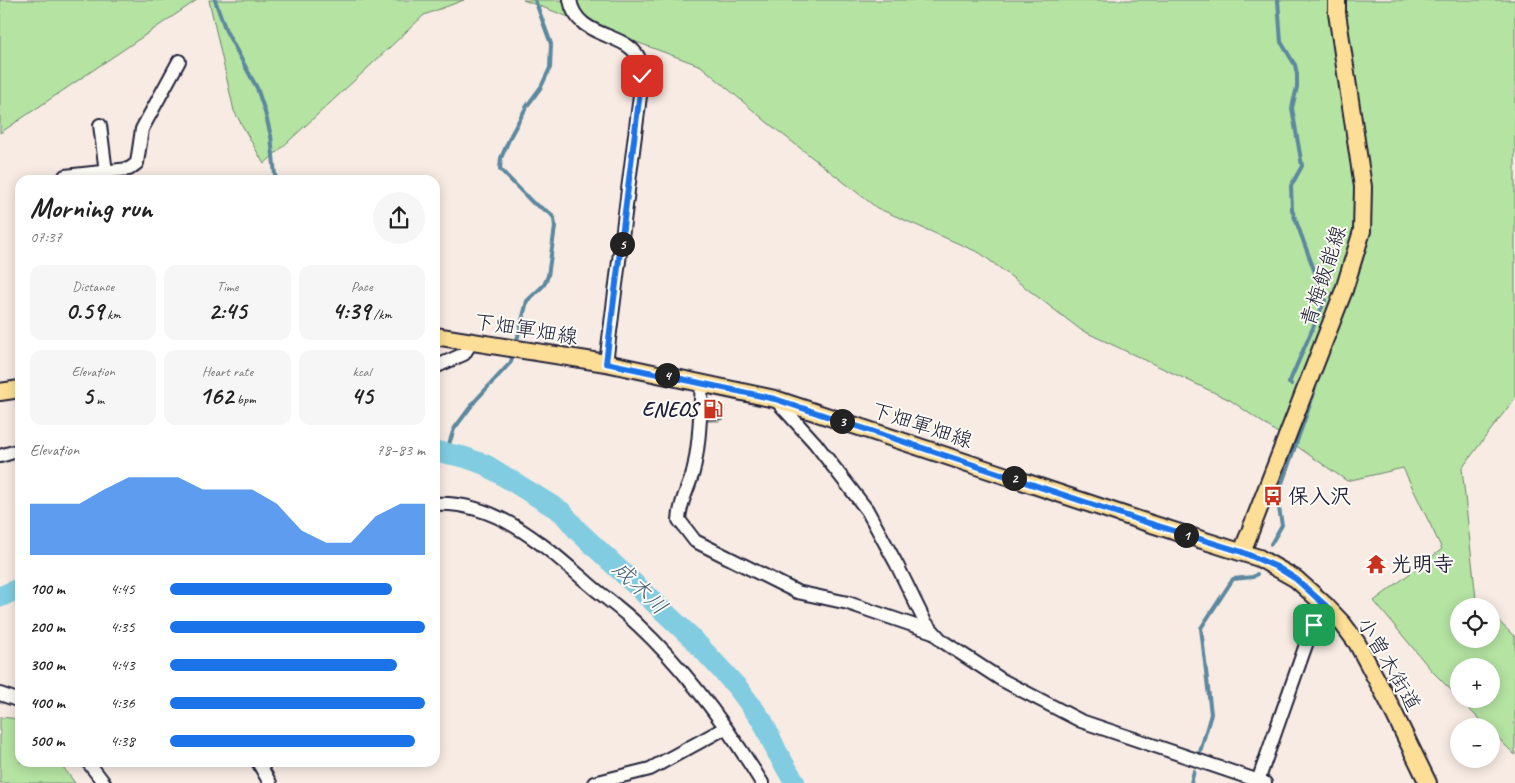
<!DOCTYPE html>
<meta charset="utf-8">
<style>
body{margin:0;font-family:Caveat,"Klee One",sans-serif;background:#f6f6f6;color:#222;height:100vh;display:flex;flex-direction:column;font-size:19px;white-space:nowrap}
*{box-sizing:border-box;margin:0}
p{font-size:16px;color:#767676}
.icon{flex:none;width:28px;height:28px;fill:none;stroke:currentColor;stroke-width:2;stroke-linecap:round;stroke-linejoin:round}
.map{position:relative;flex:1;overflow:hidden}
.drawer{position:absolute;left:15px;top:175px;width:425px;height:592px;display:flex;flex-direction:column;background:#fff;border-radius:15px;box-shadow:0 2px 12px #0003}
.drawer>*{flex:none}
.tools{position:absolute;left:1450px;top:598px;display:grid;gap:10px}
.tools a{display:grid;place-items:center;width:50px;height:50px;border-radius:50%;background:#fff;box-shadow:0 2px 12px #0003;font-size:25px}
.pin{position:absolute;display:grid;place-items:center;width:42px;height:42px;color:#fff;margin:-21px;border-radius:10px;box-shadow:0 2px 8px #0006}
.km{position:absolute;width:25px;height:25px;margin:-12px;border-radius:50%;background:#222;color:#fff;font-size:14px;line-height:25px;text-align:center}
.round{display:grid;place-items:center;flex:none;width:52px;height:52px;border-radius:26px;background:#f6f6f6}
.headline{display:flex;align-items:center;justify-content:space-between;height:85px;padding:0 15px}
h1{font-size:28px;font-weight:800;line-height:38px}
.metrics{display:grid;grid-template-columns:repeat(3,1fr);gap:8px;height:85px;padding:5px 15px}
.metrics div{display:grid;align-content:center;border-radius:12px;background:#f6f6f6;text-align:center}
.metrics b{font-size:25px;font-weight:800}
.metrics small{font-size:14px;font-weight:400}
.metrics p{font-size:14px}
.chart{height:140px;padding:10px 15px}
.chart p{display:flex;justify-content:space-between}
.chart svg{width:100%;height:90px;margin-top:5px;fill:#1a73e8;opacity:.7}
ul{padding:0 15px;list-style:none;font-size:16px}
li{display:grid;grid-template-columns:80px 60px 1fr;align-items:center;height:38px}
li i{height:12px;border-radius:6px;background:#1a73e8}
.map>svg:first-child{display:block}
</style>
<div class="map">
<svg width="1515" height="783" viewBox="0 0 1515 783">
<defs>
<filter id="shadow"><feDropShadow dx="-4.5" dy="4.5" stdDeviation="0" flood-color="#0004"/></filter>
</defs>
<rect width="100%" height="100%" fill="#f7ebe3"/>
<filter id="ink" filterUnits="userSpaceOnUse"><feTurbulence type="fractalNoise" baseFrequency=".02" numOctaves="2"/><feDisplacementMap in="SourceGraphic" scale="10" xChannelSelector="R" yChannelSelector="G"/><feConvolveMatrix kernelMatrix="1 2 1 2 8 2 1 2 1" color-interpolation-filters="sRGB"/></filter>
<g filter="url(#ink)">
<g fill="#b4e3a2" stroke="#6b826e">
<polygon points="0,0 197,0 0,133"/>
<polygon points="209,0 464,0 424,15 356,79 264,164 234,111"/>
<polygon points="523,0 1515,0 1515,398 1462,468 1476,599 1483,606 1459,606 1459,639 1491,639 1491,614 1515,637 1515,755 1491,731 1491,726 1486,726 1459,699 1491,699 1491,666 1459,666 1459,698 1432,671 1374,601 1442,549 1403,468 1347,481 1230,400 1081,330 980,253 877,208 768,123 701,66"/>
<polygon points="0,717 20,719 20,762 60,763 75,783 0,783"/>
</g>
<g fill="none" stroke-linecap="round" stroke-linejoin="round">
<g stroke="#5b889f" stroke-width="4">
<polyline points="215,0 226,31 257,88 265,112 271,136 275,175 277,180"/>
<polyline points="1278,0 1281,42 1295,65 1297,74 1297,87 1292,108 1302,166 1291,186 1292,210 1325,300 1289,383 1291,384"/>
<polyline points="516,344 527,301 544,285 548,276 555,227 554,218 550,213 533,203 500,169 501,158 511,135 527,106 541,87 550,68 551,44 535,0"/>
<polyline points="446,453 454,429 475,401 511,362 513,353"/>
<polyline points="1271,544 1282,525 1278,503 1282,483 1314,393 1312,392"/>
<polyline points="1200,752 1211,714 1201,628 1233,579 1253,577 1257,574"/>
<polyline points="1191,783 1194,771"/>
</g>
<g stroke="#81cce1" stroke-width="21">
<polyline points="435,451 464,457 486,465 562,512 578,531 692,638 738,688 763,722 777,752 795,783"/>
<polyline points="0,597 20,588"/>
</g>
</g>
<polygon fill="#dea795" stroke="#22223b" filter="url(#shadow)" points="709,406 724,406 724,419 708,420"/>
<g fill="none" stroke-linecap="round" stroke-linejoin="round">
<defs>
<g id="minor">
<path d="M 570,0 C 577,42 633,30 641,64 C 643,72 642,80 641,88 L 606,363"/>
<polyline points="100,125 107,180"/>
<polyline points="65,176 129,169 137,163 142,129 179,61"/>
<polyline points="435,367 464,354 472,341"/>
<path d="M 702,383 C 700,413 700,443 693,472 C 688,490 680,501 679,520 L 695,541 L 797,592 L 848,603 L 933,632"/>
<polyline points="775,399 815,443 867,510 897,565 925,622 942,641 1002,680 1081,721 1265,783"/>
<polyline points="0,456 20,450"/>
<path d="M 435,504 C 497,501 545,546 589,584 C 605,598 623,610 638,625 C 687,671 727,726 762,783"/>
<polyline points="0,694 20,701"/>
<polyline points="88,762 104,783"/>
<polyline points="258,762 270,783"/>
<polyline points="1258,781 1308,639 1326,606"/>
<polyline points="594,783 650,769 725,728"/>
</g>
<g id="major">
<polyline points="435,336 606,363 775,399 1139,520 1259,558 1296,579 1326,606 1343,624 1357,643 1388,701 1428,783"/>
<polyline points="0,392 20,389"/>
<polyline points="1242,552 1344,290 1362,231 1363,187 1337,13 1337,0"/>
</g>
</defs>
<use href="#minor" stroke="#22223b" stroke-width="16"/>
<use href="#major" stroke="#22223b" stroke-width="20"/>
<use href="#minor" stroke="#fdfcf7" stroke-width="12"/>
<use href="#major" stroke="#fdde96" stroke-width="16"/>
</g>
</g>
<g fill="none" stroke-linecap="round" stroke-linejoin="round" filter="url(#ink)">
<defs>
<polyline id="route" points="642,76 606,363 775,399 1139,520 1242,552 1277,567 1296,579 1326,606 1314,625"/>
</defs>
<use href="#route" stroke="#fff" stroke-width="10"/>
<use href="#route" stroke="#1a73e8" stroke-width="6"/>
</g>
<defs>
<symbol id="fuel-bare" viewBox="-9 -9 18 18"><path d="M-5.5-6h7V0h2V4h1.3V-2.5L3-4.5l.8-.8L6-3V5H2.5V1h-1V6h-7ZM-4.2-4.7v3.2H.2V-4.7Z" fill="#c8321e" stroke="#fdfcf7" stroke-width="2.5" paint-order="stroke"/></symbol>
<symbol id="bus-bare" viewBox="-9 -9 18 18"><path d="M-5-6H5V4H4V6H2V4H-2V6H-4V4H-5ZM-3.5-4V0h7V-4ZM-3.5 1.2v1.5H-2V1.2ZM2 1.2v1.5H3.5V1.2Z" fill="#c8321e" stroke="#fdfcf7" stroke-width="2.5" paint-order="stroke"/></symbol>
<symbol id="temple-bare" viewBox="-9 -9 18 18"><path d="M0-6L5-2H3V0L6.5 2.5H4V6H1.5V3h-3V6H-4V2.5H-6.5L-3 0V-2H-5Z" fill="#c8321e" stroke="#fdfcf7" stroke-width="2.5" paint-order="stroke"/></symbol>
</defs>
<g fill-rule="evenodd">
<use href="#fuel-bare" x="699" y="395" width="28" height="28"/>
<use href="#bus-bare" x="1259" y="482" width="28" height="28"/>
<use href="#temple-bare" x="1362" y="550" width="28" height="28"/>
</g>
<g text-anchor="middle" dominant-baseline="central" stroke-width="4" stroke-linejoin="round" paint-order="stroke">
<g font-size="21" fill="#22223b" stroke="#fdfcf7">
<text transform="translate(1323 276) rotate(-72)">青梅飯能線</text>
<text transform="translate(526 329) rotate(9)">下畑軍畑線</text>
<text transform="translate(922 425) rotate(18)">下畑軍畑線</text>
<text transform="translate(1389 664) rotate(60)">小曽木街道</text>
</g>
<g font-size="21" font-weight="bold" fill="#22223b" stroke="#fdfcf7" text-anchor="start">
<text x="698" y="409" text-anchor="end">ENEOS</text>
<text x="1288" y="496">保入沢</text>
<text x="1391" y="564">光明寺</text>
</g>
<g font-size="22" font-style="italic" fill="#435e75" stroke="#fdfcf7">
<text transform="translate(640 588) rotate(44)">成木川</text>
</g>
</g>
</svg>
<div class="tools">
<a><svg class="icon" aria-label="locate" viewBox="0 0 24 24"><circle cx="12" cy="12" r="6"/><path d="M12 2v4M12 18v4M2 12h4M18 12h4"/></svg></a>
<a>+</a>
<a>−</a>
</div>
<div class="pin" style="left:1314px;top:625px;background:#1e9e55"><svg class="icon" aria-label="arrive" viewBox="0 0 24 24"><path d="M6 21V4h12l-3 4 3 4H6"/></svg></div>
<div class="pin" style="left:642px;top:76px;background:#d93025"><svg class="icon" aria-label="check" viewBox="0 0 24 24"><path d="M5 12l5 5 9-10"/></svg></div>
<b class="km" style="left:1186px;top:535px">1</b>
<b class="km" style="left:1014px;top:478px">2</b>
<b class="km" style="left:842px;top:421px">3</b>
<b class="km" style="left:667px;top:375px">4</b>
<b class="km" style="left:622px;top:244px">5</b>
<section class="drawer">
<div class="headline"><div><h1>Morning run</h1><p>07:37</p></div><a class="round"><svg class="icon" aria-label="share" viewBox="0 0 24 24"><path d="M12 15V3M7 8l5-5 5 5M5 13v7h14v-7"/></svg></a></div>
<div class="metrics">
<div><p>Distance</p><b>0.59<small> km</small></b></div>
<div><p>Time</p><b>2:45</b></div>
<div><p>Pace</p><b>4:39<small> /km</small></b></div>
</div>
<div class="metrics">
<div><p>Elevation</p><b>5<small> m</small></b></div>
<div><p>Heart rate</p><b>162<small> bpm</small></b></div>
<div><p>kcal</p><b>45</b></div>
</div>
<div class="chart"><p><span>Elevation</span>78–83 m</p>
<svg viewBox="0 0 160 44" preserveAspectRatio="none"><path d="M0 44V19L10 19L20 19L30 12L40 6L50 6L60 6L70 12L80 12L90 12L100 19L110 32L120 38L130 38L140 25L150 19L160 19V44z"/></svg>
</div>
<ul>
<li><b>100 m</b>4:45<i style="width:87%"></i></li>
<li><b>200 m</b>4:35<i style="width:100%"></i></li>
<li><b>300 m</b>4:43<i style="width:89%"></i></li>
<li><b>400 m</b>4:36<i style="width:100%"></i></li>
<li><b>500 m</b>4:38<i style="width:96%"></i></li>
</ul>
</section>
</div>
